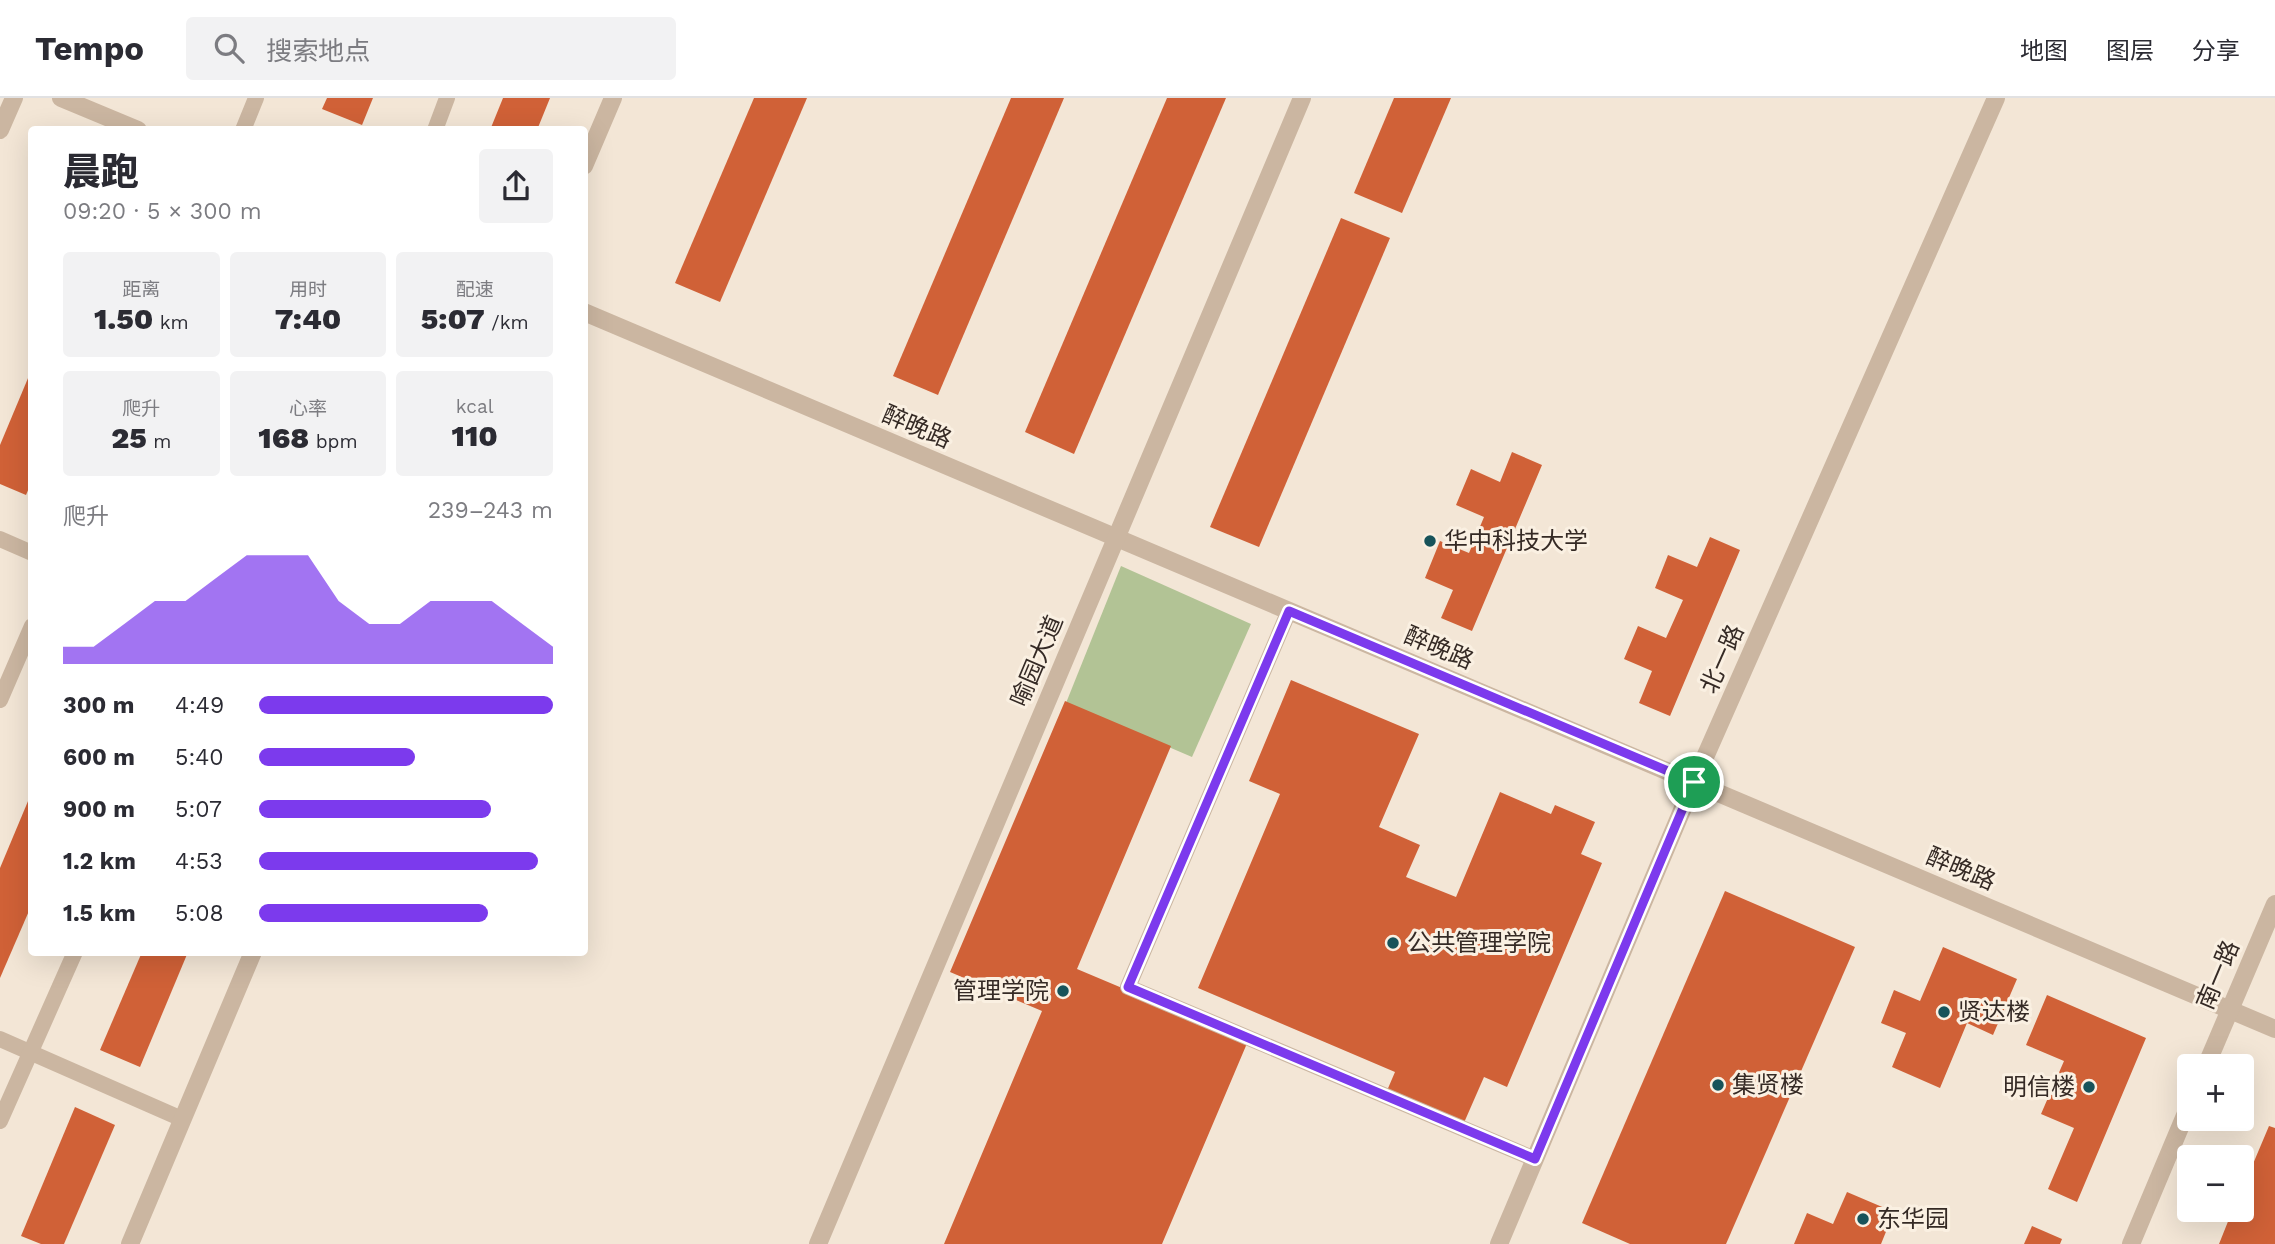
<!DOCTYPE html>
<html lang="zh">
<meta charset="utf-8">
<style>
body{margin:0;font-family:"Work Sans","Noto Sans SC",sans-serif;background:#f2f2f3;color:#2b2b33;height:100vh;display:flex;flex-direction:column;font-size:26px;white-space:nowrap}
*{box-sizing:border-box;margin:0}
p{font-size:23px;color:#7c7c81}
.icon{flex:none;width:38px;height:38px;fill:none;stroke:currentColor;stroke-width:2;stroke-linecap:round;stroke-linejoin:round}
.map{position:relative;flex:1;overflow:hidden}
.sheet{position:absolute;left:28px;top:28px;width:560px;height:830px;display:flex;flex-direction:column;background:#fff;border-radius:7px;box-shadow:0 7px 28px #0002}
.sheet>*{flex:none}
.controls{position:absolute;left:2177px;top:956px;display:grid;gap:14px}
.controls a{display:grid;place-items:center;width:77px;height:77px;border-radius:7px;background:#fff;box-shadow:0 7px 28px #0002;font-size:35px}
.pin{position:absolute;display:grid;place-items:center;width:60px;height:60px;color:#fff;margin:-30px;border:4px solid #fff;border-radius:50%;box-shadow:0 2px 7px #0007}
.round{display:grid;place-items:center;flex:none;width:74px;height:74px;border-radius:7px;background:#f2f2f3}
.overview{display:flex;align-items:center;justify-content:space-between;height:119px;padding:0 35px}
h1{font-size:38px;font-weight:800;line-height:52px}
.stats{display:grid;grid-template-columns:repeat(3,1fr);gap:10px;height:119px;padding:7px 35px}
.stats div{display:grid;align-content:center;border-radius:7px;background:#f2f2f3;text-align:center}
.stats b{font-size:30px;font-weight:800}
.stats small{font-size:19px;font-weight:400}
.stats p{font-size:19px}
.chart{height:196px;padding:14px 35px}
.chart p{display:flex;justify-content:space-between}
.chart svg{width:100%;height:126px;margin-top:7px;fill:#7c3aed;opacity:.7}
ul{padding:0 35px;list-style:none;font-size:23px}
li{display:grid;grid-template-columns:112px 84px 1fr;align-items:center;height:52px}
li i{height:18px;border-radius:9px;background:#7c3aed}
header{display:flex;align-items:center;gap:42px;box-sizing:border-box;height:98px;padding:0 35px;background:#fff;border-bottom:2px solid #e1e1e2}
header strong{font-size:33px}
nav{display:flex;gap:38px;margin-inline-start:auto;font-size:24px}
.search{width:490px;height:63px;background:#f2f2f3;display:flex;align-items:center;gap:18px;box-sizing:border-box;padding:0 24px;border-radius:7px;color:#7c7c81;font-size:26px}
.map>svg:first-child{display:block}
</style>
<header>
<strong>Tempo</strong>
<div class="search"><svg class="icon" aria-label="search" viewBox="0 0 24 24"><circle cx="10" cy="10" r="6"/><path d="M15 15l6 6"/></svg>搜索地点</div>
<nav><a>地图</a><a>图层</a><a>分享</a></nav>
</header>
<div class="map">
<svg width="2275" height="1146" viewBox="0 0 2275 1146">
<rect width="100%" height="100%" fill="#f3e6d6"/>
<polygon fill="#b2c395" points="1121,468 1251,526 1192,659 1066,605"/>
<g fill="#d06137">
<polygon points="327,0 373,0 362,27 322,11"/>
<polygon points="503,0 550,0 537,32 490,32"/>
<polygon points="754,0 807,0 720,204 675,185"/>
<polygon points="1011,0 1064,0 938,297 893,278"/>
<polygon points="1167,0 1226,0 1074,356 1025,334"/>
<polygon points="1394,0 1451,0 1402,115 1354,95"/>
<polygon points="1341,120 1390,140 1259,449 1210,429"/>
<polygon points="31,273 32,383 26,397 0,386 0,347"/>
<polygon points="1512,354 1542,367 1472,533 1441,520 1453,492 1425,480 1440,443 1469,455 1484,419 1456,407 1471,371 1500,384"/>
<polygon points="1710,439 1740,452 1670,618 1639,605 1652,573 1624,561 1638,528 1666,540 1683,502 1655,490 1668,457 1697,469"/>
<polygon points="1291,582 1419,636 1379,729 1420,747 1406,779 1456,799 1500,694 1551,716 1555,707 1595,724 1581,756 1602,765 1507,989 1484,979 1463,1027 1386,995 1395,974 1198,890 1280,696 1249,683"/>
<polygon points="1065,603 1171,648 1077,871 1248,943 1162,1146 944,1146 1042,913 950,874"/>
<polygon points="31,696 32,806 0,880 0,770"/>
<polygon points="1725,793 1855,849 1726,1146 1630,1146 1582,1125"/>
<polygon points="1943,849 2017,881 1993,937 1967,925 1940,990 1892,969 1906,935 1881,925 1894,892 1920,903"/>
<polygon points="142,854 188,854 140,969 100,952"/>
<polygon points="2047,897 2146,940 2077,1104 2048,1091 2074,1030 2041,1016 2064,963 2026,947"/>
<polygon points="75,1009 115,1027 64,1146 41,1146 21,1138"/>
<polygon points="2269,1028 2275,1030 2275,1146 2219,1146 2233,1111 2242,1111 2242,1092"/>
<polygon points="1847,1094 1894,1114 1881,1146 1794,1146 1807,1115 1833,1126"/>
<polygon points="2032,1128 2062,1141 2060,1146 2024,1146"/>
</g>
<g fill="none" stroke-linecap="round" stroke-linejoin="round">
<g stroke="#cbb6a1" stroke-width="16">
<polyline points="243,32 256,0"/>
<polyline points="435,32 447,0"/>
<polyline points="0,441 32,455"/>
<polyline points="1289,513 1128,889 1535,1061"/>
<polyline points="0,602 32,528"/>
<polyline points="0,941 182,1021"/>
<polyline points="0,1023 75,854"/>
</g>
<g stroke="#cbb6a1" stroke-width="18">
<polyline points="61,0 138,32"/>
<polyline points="0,32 14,0"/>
<polyline points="584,68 613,0"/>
<polyline points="584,214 2275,931"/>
<polyline points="2206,968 2275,806"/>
<polyline points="130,1146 253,854"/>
<polyline points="818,1146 1302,0"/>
<polyline points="1499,1146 1694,684 1996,0"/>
<polyline points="2131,1146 2189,1008"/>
</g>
</g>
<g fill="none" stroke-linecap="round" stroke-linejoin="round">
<defs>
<polygon id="route" points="1289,513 1694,684 1535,1061 1128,889"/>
</defs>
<use href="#route" stroke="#fff" stroke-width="14"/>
<use href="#route" stroke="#7c3aed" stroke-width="9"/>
</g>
<g fill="#17535a" stroke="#faf0e2" stroke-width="2.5">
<circle cx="1430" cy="443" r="7"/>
<circle cx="1393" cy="845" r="7"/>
<circle cx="1063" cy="893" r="7"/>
<circle cx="1944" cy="914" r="7"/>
<circle cx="1718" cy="987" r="7"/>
<circle cx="2089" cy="989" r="7"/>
<circle cx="1863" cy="1121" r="7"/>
</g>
<g text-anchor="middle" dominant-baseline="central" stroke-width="6" stroke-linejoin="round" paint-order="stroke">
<g font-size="24" fill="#352a25" stroke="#faf0e2">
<text transform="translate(917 329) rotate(23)">醉晚路</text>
<text transform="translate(1439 550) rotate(23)">醉晚路</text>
<text transform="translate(1722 561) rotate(-66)">北一路</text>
<text transform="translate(1037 563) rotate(-67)">喻园大道</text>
<text transform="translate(1961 771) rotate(23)">醉晚路</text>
<text transform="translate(2218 877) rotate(-67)">南一路</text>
</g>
<g font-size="24" fill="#352a25" stroke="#faf0e2" text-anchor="start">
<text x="1444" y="443">华中科技大学</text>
<text x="1407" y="845">公共管理学院</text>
<text x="1049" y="893" text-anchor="end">管理学院</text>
<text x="1958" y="914">贤达楼</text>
<text x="1732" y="987">集贤楼</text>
<text x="2075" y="989" text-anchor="end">明信楼</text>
<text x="1877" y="1121">东华园</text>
</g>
</g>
</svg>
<div class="controls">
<a>+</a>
<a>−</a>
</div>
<div class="pin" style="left:1694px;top:684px;background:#1e9e55"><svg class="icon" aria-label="arrive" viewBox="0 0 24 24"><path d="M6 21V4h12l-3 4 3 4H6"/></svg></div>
<section class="sheet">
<div class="overview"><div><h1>晨跑</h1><p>09:20 · 5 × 300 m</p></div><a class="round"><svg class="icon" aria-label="share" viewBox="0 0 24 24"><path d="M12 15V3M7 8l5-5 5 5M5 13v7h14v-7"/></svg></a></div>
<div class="stats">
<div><p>距离</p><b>1.50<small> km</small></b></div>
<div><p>用时</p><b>7:40</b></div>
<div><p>配速</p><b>5:07<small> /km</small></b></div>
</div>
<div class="stats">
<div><p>爬升</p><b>25<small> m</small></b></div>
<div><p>心率</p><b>168<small> bpm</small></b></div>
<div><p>kcal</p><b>110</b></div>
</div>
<div class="chart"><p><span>爬升</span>239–243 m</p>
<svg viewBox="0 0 160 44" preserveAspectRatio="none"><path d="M0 44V38L10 38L20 30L30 22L40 22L50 14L60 6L70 6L80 6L90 22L100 30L110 30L120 22L130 22L140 22L150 30L160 38V44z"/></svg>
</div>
<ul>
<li><b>300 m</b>4:49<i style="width:100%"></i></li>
<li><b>600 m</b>5:40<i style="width:53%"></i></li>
<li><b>900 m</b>5:07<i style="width:79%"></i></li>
<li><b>1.2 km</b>4:53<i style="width:95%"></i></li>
<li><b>1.5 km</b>5:08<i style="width:78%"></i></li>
</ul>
</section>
</div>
